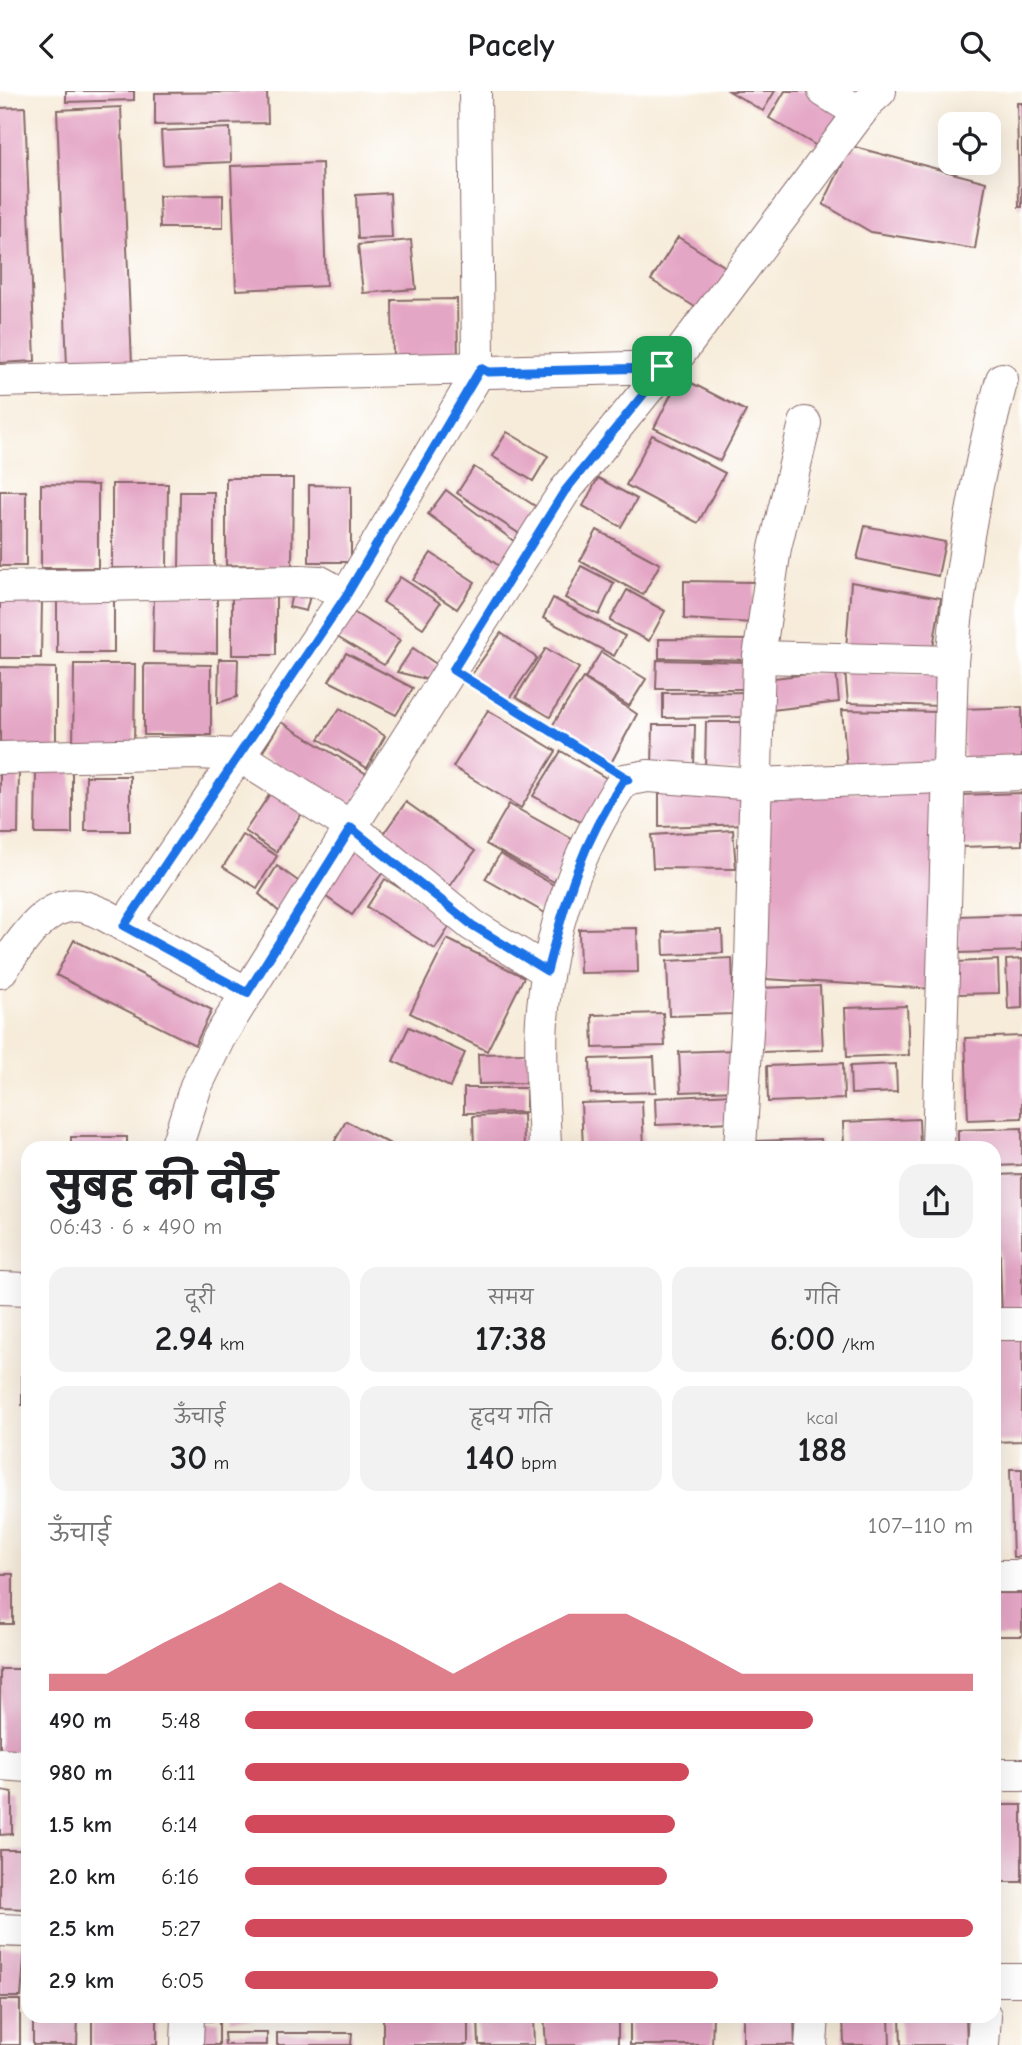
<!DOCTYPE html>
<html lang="hi">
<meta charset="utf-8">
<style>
body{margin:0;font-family:"Comic Neue","Playpen Sans Deva",sans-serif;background:#f2f2f2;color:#202124;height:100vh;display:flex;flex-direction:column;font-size:26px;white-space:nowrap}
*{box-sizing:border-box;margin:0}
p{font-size:23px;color:#757577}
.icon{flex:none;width:38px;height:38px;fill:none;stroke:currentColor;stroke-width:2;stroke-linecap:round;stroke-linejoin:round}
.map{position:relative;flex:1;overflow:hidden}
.drawer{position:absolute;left:21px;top:1050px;width:980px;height:882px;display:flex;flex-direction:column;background:#fff;border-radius:21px;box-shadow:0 7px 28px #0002}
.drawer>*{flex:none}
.fabs{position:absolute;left:938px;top:21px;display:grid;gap:14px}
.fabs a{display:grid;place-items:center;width:63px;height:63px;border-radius:14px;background:#fff;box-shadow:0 7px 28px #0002;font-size:35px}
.pin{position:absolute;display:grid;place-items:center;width:60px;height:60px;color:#fff;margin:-30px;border-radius:14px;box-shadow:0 4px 10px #0006}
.round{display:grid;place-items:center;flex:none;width:74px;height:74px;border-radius:21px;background:#f2f2f2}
.headline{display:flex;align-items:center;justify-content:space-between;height:119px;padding:0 28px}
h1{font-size:38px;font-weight:700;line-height:52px}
.stats{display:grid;grid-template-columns:repeat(3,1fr);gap:10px;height:119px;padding:7px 28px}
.stats div{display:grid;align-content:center;border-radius:18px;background:#f2f2f2;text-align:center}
.stats b{font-size:35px;font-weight:700}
.stats small{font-size:19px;font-weight:400}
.stats p{font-size:19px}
.chart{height:196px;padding:14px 28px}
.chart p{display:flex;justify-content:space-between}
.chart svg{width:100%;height:126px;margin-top:7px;fill:#d1495b;opacity:.7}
ul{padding:0 28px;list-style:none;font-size:23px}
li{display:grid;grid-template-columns:112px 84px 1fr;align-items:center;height:52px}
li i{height:18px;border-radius:9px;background:#d1495b}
header{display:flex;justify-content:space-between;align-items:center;height:91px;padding:0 28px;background:#fff;font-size:32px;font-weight:700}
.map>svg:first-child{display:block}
</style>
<header><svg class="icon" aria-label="back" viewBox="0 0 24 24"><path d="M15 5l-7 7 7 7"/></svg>Pacely<svg class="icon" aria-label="search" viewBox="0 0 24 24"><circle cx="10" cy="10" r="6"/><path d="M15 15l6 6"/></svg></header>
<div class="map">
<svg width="1022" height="1954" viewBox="0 0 1022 1954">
<rect width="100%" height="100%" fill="#fff"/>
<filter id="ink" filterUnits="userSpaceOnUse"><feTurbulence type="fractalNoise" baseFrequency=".0143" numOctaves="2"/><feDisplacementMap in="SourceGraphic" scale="14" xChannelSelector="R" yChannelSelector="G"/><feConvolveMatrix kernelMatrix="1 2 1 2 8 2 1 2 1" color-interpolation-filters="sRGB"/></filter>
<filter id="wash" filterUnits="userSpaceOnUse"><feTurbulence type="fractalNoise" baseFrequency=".00686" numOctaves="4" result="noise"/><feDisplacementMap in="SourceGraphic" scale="28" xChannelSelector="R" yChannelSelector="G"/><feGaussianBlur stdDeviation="1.57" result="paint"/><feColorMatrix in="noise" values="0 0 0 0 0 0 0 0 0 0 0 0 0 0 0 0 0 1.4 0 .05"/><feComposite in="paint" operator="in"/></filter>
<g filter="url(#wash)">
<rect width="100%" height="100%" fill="#f7ecda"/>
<g id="blocks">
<g fill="#e4a6c5">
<polygon points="66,0 134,0 134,9 66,11"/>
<polygon points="729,0 775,0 763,20"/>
<polygon points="785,0 809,0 844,21 822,58 769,27"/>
<polygon points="267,1 268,32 155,34 155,2"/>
<polygon points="1017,12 1022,12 1022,116 1019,116"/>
<polygon points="25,16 35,270 0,272 0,17"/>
<polygon points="121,16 132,273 67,276 57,19"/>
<polygon points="230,37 231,71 163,74 161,40"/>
<polygon points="851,55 986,91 975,158 871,141 823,113"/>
<polygon points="322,72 326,195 236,199 231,75"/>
<polygon points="390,102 392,147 358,148 356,104"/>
<polygon points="223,104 223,137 160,137 159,105"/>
<polygon points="678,146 732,180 705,222 651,189"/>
<polygon points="411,149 416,198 363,202 358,154"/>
<polygon points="457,208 458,271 393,272 392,209"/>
<polygon points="680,286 746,320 720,370 654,337"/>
<polygon points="507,341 548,365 533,390 492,365"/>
<polygon points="652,344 725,382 698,432 626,394"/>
<polygon points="474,376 543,420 526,447 457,402"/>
<polygon points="226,387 293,387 292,475 226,474"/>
<polygon points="598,387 637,408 621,436 583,415"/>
<polygon points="41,393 98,394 98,477 41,477"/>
<polygon points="112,393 168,393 167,477 112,477"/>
<polygon points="309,394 351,395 351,471 309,471"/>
<polygon points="446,399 523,457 506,480 428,423"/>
<rect x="0" y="400" width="26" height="75"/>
<polygon points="180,401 214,401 214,480 179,480"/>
<polygon points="865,435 945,451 938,485 857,468"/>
<polygon points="597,439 660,473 643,504 580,470"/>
<polygon points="431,462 475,491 457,518 413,489"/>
<polygon points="581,475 614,492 599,524 565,507"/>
<polygon points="400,486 440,512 423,537 383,511"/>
<polygon points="684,490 755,491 753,532 684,528"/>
<polygon points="851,491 941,507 932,563 846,558"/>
<polygon points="294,493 312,497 306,520 289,516"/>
<polygon points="627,499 665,520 649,550 610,530"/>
<polygon points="232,501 276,502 276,564 232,564"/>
<rect x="57" y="503" width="57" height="59"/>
<polygon points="154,503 217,504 217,562 153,561"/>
<polygon points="553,507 625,545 614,565 543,527"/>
<polygon points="0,509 42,509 41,567 0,567"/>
<polygon points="353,521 400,549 384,574 337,546"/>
<polygon points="501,542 537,567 509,608 470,586"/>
<polygon points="659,548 752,549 752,569 659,567"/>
<polygon points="413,557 442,577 425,588 397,581"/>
<polygon points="546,557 579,577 550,626 516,606"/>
<polygon points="601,561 646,588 629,615 585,587"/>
<polygon points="346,562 413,597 396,624 329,590"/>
<polygon points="219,568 238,568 237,606 218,612"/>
<polygon points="657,569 749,571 748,598 656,598"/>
<polygon points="74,573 135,573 134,658 73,658"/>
<polygon points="144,573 211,574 211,644 144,644"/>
<polygon points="0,576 56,577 56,659 0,659"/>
<polygon points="836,580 839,611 763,620 765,588"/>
<polygon points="845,580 943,584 940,615 848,612"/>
<polygon points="583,587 637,623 610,674 552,635"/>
<polygon points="747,601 748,626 663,627 663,602"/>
<polygon points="1022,616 1022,672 964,674 962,618"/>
<polygon points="340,617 385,645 367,677 319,648"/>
<polygon points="488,619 556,660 521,717 453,676"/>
<polygon points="842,619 939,621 939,674 847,676"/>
<polygon points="281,631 370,685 349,720 260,665"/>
<polygon points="706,631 748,631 747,680 705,680"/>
<polygon points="653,634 695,634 694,676 652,675"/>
<polygon points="561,660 611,690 584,733 533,705"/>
<polygon points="0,678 19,678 18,743 0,743"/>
<polygon points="36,680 72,680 72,743 35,743"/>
<polygon points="86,685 130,685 130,740 85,740"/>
<polygon points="276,694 307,715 276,761 245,740"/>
<polygon points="747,697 748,733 659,736 659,699"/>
<polygon points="936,698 935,898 765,888 763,704"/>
<polygon points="1022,702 1022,754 962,756 960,704"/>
<polygon points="406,711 475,760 448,798 379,749"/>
<polygon points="509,713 577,751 554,791 486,753"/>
<polygon points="733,739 736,778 653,777 651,744"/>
<polygon points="243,744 277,765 257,797 223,776"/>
<polygon points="357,753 388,774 352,824 322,803"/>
<polygon points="500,763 559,797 545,822 485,788"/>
<polygon points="277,775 305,795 284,825 259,803"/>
<polygon points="385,788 453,830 435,858 367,816"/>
<polygon points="1022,823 1022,860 959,862 958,825"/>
<polygon points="637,837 638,881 580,882 579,838"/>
<polygon points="722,839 723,862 664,864 663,841"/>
<polygon points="447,848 524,886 487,960 410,922"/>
<polygon points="74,849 212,919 195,954 56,884"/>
<polygon points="732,867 734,923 669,925 667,870"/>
<polygon points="1022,868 1022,917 1008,918 1006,869"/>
<polygon points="998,869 999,902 958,903 957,871"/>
<polygon points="820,895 823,959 760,961 758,897"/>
<polygon points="907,915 909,964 847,966 845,917"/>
<polygon points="663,922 665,955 593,957 592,924"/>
<polygon points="409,936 465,962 450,996 393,970"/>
<polygon points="1022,945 1022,1027 968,1029 965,947"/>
<polygon points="737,959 738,999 681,1001 679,961"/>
<polygon points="529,962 529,992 479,993 478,963"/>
<polygon points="654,966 656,1001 591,1003 590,968"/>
<polygon points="843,972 844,1008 768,1011 767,975"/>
<polygon points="896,973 897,1001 851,1003 850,975"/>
<polygon points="464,997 526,997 526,1021 464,1022"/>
<polygon points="732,1003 733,1031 656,1034 655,1007"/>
<polygon points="642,1010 644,1057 583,1057 581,1012"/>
<polygon points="523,1023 524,1057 474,1057 473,1025"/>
<polygon points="919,1028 920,1057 844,1057 843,1031"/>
<polygon points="346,1030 398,1057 331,1057"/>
<polygon points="1022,1037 1022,1074 994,1075 994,1057 958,1057 958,1039"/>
<rect x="71" y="1046" width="56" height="11"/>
<polygon points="821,1048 822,1057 755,1057 755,1050"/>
<polygon points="731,1053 732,1057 670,1057 670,1055"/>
<polygon points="1022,1083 1022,1224 1002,1225 997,1084"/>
<rect x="22" y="1239" width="6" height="75"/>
<polygon points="1022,1241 1022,1350 994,1351 994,1242"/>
<polygon points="1010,1378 1022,1378 1022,1466 1013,1466"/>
<rect x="0" y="1483" width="13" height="50"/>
<rect x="994" y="1502" width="28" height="43"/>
<rect x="0" y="1578" width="28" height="85"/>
<polygon points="0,1699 12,1701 12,1743 0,1744"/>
<rect x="994" y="1714" width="28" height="77"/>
<polygon points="0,1759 28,1759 28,1818 0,1817"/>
<polygon points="0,1855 25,1856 21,1906 0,1906"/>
<rect x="0" y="1909" width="20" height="45"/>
<polygon points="61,1925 78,1925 77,1954 33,1954 33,1931"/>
<rect x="92" y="1925" width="65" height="29"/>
<polygon points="231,1925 295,1925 295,1927 231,1929"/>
<rect x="383" y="1925" width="85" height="29"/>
<polygon points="478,1925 533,1925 534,1954 479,1954"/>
<polygon points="544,1925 618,1925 618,1954 546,1954"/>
<polygon points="630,1925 713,1925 712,1954 630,1954"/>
<polygon points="743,1925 794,1925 795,1954 743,1954"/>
<polygon points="843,1925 889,1925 890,1954 844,1954"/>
<polygon points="900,1925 966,1925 967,1954 901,1954"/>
<polygon points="198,1930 219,1930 219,1954 197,1954"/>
<polygon points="224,1942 267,1942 267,1954 225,1954"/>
<polygon points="277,1942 352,1942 351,1954 277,1954"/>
</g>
</g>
</g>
<g filter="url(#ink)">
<use href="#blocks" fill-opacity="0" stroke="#876768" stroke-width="2"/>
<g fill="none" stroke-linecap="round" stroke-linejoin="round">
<defs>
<g id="street">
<polyline points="824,0 860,22"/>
<polyline points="0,290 481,277 488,281 662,276 677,266 868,11 880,0"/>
<polyline points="0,496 299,490 320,491 346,505"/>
<polyline points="759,566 775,457 805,332"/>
<polyline points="0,667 197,662 238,664 351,736 472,834 547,880"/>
<polyline points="124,835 346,505 481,277 478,266 475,0"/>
<path d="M 0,881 C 19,856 43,810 80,815 C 88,816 98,821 105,824 L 247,902"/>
<polyline points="176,1057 196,995 219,947 351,736 564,401 668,273"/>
<path d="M 545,1057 C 544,1015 539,971 542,929 C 548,843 576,760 624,689 L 648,685 L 755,693 L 1022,683"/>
<polyline points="740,1057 751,873 759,566 952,571"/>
<path d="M 938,1057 L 952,571 C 960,474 977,382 1002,288"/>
<polyline points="0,1197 28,1198"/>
<polyline points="994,1233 1022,1233"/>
<polyline points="994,1485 1022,1485"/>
<polyline points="0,1673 28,1675"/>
<polyline points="994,1684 1022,1684"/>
<polyline points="0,1839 28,1840"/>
<polyline points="994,1889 1022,1889"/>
<polyline points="187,1954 188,1925"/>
<polyline points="811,1954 813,1925"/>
<polyline points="983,1954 985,1925"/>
</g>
</defs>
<use href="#street" stroke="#876768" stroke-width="34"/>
<polyline stroke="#876768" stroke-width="4.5" stroke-dasharray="2 5" stroke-linecap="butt" points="477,594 601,671"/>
<use href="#street" stroke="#fff" stroke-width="32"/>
</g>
</g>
<g fill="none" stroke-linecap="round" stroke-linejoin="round" filter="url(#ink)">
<defs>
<path id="route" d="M 668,273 L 564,401 L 453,579 L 628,688 L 624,689 C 581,753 566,807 547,880 L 472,834 L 351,737 L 247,902 L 124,835 L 346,505 L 481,277 L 488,281 L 654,277 Z"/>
</defs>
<use href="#route" stroke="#fff" stroke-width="14"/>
<use href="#route" stroke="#1a73e8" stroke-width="9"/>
</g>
</svg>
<div class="fabs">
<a><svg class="icon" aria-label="locate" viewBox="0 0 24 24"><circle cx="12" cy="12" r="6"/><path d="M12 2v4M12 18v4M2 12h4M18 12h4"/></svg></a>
</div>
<div class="pin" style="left:662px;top:275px;background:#1e9e55"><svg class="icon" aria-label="arrive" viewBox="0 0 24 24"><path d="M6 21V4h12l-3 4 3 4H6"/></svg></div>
<section class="drawer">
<div class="headline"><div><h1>सुबह की दौड़</h1><p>06:43 · 6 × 490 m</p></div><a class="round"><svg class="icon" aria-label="share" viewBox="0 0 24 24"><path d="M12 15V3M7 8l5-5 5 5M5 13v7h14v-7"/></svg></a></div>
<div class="stats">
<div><p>दूरी</p><b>2.94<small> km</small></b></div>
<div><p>समय</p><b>17:38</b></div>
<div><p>गति</p><b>6:00<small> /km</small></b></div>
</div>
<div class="stats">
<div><p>ऊँचाई</p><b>30<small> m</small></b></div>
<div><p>हृदय गति</p><b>140<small> bpm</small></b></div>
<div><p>kcal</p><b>188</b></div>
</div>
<div class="chart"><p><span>ऊँचाई</span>107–110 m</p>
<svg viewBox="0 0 160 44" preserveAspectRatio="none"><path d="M0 44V38L10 38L20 27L30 17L40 6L50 17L60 27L70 38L80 27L90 17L100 17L110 27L120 38L130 38L140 38L150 38L160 38V44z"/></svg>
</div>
<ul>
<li><b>490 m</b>5:48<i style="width:78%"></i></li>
<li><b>980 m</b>6:11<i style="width:61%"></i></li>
<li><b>1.5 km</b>6:14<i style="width:59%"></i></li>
<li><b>2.0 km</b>6:16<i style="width:58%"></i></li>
<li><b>2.5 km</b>5:27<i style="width:100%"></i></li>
<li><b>2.9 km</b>6:05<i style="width:65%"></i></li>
</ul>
</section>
</div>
